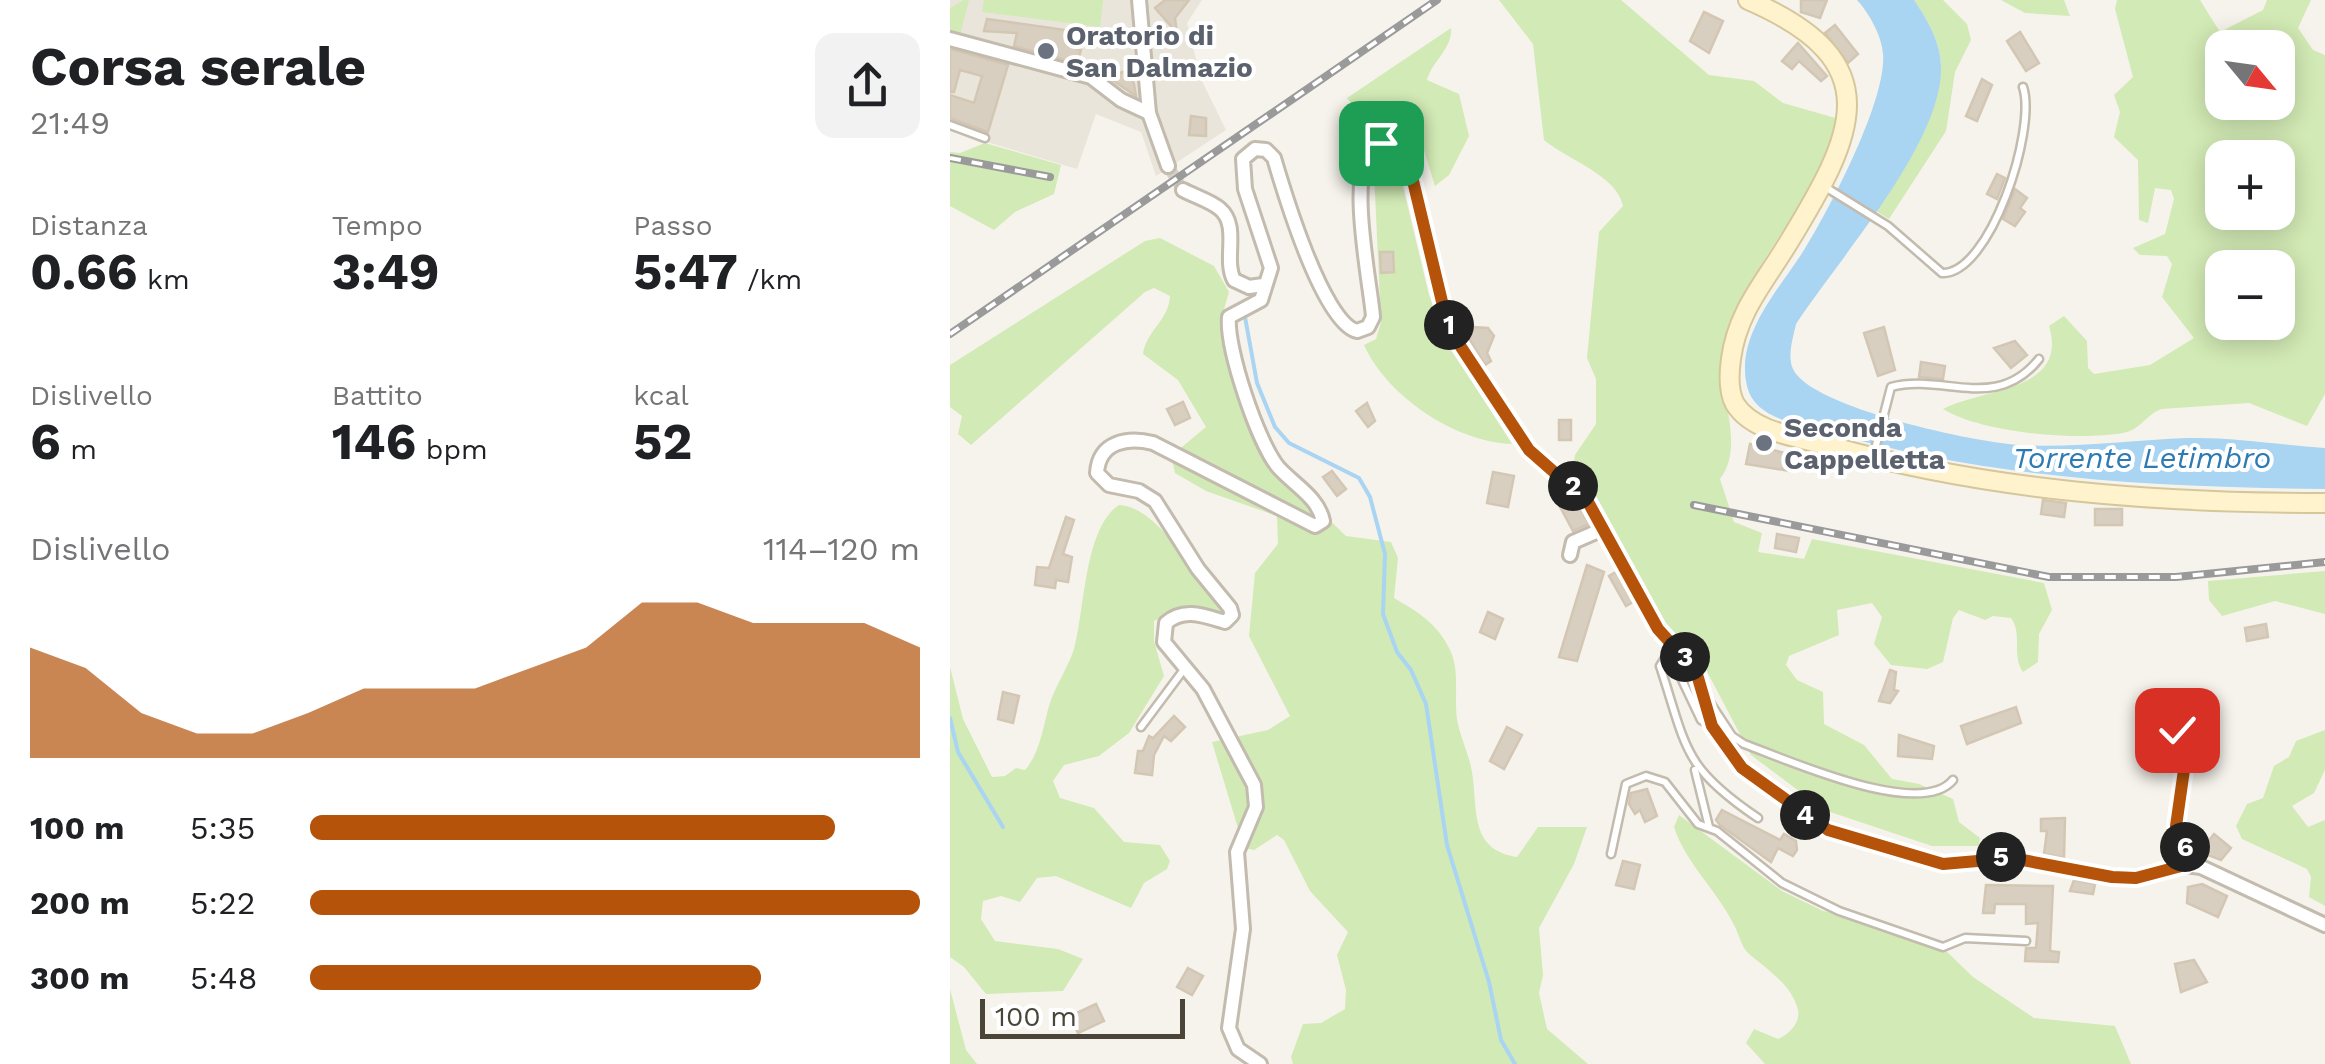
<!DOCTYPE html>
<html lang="it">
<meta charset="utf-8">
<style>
body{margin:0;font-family:"Work Sans",sans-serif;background:#f2f2f2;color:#202124;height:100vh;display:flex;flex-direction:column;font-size:38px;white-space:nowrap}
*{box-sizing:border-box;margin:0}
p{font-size:32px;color:#757577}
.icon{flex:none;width:55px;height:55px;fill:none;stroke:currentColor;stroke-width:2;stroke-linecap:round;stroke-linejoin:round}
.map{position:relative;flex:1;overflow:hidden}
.details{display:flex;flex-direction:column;background:#fff;width:950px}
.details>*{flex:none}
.needle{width:65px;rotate:119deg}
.tools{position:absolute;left:1255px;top:30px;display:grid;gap:20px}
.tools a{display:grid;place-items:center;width:90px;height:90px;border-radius:20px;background:#fff;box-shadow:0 5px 25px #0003;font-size:50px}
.scale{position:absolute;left:30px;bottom:25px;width:205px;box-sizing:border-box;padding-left:10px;border:5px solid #4b4439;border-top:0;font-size:28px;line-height:35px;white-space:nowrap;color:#4b4439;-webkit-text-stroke:8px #fff;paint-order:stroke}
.pin{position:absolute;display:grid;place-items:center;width:85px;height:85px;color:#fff;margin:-42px;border-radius:20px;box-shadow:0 5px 15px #0006}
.km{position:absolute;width:50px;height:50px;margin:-25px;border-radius:50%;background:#222;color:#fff;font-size:28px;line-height:50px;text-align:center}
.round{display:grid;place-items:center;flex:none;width:105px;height:105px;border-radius:20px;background:#f2f2f2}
.headline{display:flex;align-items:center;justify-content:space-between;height:170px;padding:0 30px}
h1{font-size:55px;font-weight:700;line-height:75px}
.metrics{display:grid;grid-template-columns:repeat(3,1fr);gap:15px;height:170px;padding:10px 30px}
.metrics div{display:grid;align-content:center}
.metrics b{font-size:50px;font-weight:700}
.metrics small{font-size:28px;font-weight:400}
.metrics p{font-size:28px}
.chart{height:280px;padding:20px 30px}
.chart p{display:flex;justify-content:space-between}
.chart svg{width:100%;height:180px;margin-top:10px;fill:#b45309;opacity:.7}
ul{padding:0 30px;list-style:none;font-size:32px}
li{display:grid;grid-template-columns:160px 120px 1fr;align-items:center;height:75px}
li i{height:25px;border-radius:12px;background:#b45309}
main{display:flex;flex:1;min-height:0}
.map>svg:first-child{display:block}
</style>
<main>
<section class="details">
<div class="headline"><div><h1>Corsa serale</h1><p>21:49</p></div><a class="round"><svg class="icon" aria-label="share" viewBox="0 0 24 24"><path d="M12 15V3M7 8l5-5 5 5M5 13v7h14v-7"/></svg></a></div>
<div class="metrics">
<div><p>Distanza</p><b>0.66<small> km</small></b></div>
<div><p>Tempo</p><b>3:49</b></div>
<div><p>Passo</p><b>5:47<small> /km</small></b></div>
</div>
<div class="metrics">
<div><p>Dislivello</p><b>6<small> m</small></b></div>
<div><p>Battito</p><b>146<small> bpm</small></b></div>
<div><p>kcal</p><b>52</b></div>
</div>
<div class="chart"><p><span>Dislivello</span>114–120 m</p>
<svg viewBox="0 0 160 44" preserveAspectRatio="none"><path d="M0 44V17L10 22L20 33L30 38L40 38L50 33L60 27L70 27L80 27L90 22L100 17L110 6L120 6L130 11L140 11L150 11L160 17V44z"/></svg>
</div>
<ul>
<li><b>100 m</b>5:35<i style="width:86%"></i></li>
<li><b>200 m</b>5:22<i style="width:100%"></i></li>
<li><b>300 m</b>5:48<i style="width:74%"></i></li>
</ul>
</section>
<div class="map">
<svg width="1375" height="1064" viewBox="0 0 1375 1064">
<rect width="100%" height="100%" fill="#f6f3ec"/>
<polygon fill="#eae5da" points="0,0 252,0 237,23 251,79 276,130 206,176 191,132 146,114 127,169 0,131"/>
<g fill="#d2eab5" fill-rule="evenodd">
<polygon points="14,0 19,0 10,35 0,33 0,8"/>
<polygon points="34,0 153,0 150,27 32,12"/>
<path d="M 549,0 L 671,0 L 759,75 L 804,81 L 833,103 L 889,119 C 870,203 795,262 774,344 C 763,386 798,442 770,479 L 784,522 L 812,533 L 808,552 L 854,559 L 862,539 L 1094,583 L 1102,610 L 1089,634 L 1088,662 L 1073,672 C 1061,655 1073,634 1061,618 L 1043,616 L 1035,620 L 1009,610 L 1003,618 L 993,662 L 977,669 L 941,665 L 924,644 L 932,617 L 922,603 L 887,610 L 889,635 L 839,656 L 836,665 L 847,680 L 873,692 L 874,724 L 914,745 L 942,779 L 969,784 L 1003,799 L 1009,822 L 1030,838 L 1029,846 L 982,846 L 874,810 L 801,755 L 753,664 L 716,625 L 644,499 L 622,473 L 625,455 L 646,424 L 646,379 L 637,358 L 649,232 L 673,206 C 667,175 616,159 594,140 L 583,44 Z"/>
<path d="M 964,0 L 993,0 L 1017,24 L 1021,40 L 1005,72 L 996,131 L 939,219 L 926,211 C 947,184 993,95 991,63 C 989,39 977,20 964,0 Z"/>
<polygon points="1051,0 1114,0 1120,16 1075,13"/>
<path d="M 1167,0 L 1250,0 L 1270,32 L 1313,10 L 1317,0 L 1361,0 L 1348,28 L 1363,50 L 1375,55 L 1375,394 L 1357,426 L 1299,403 L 1212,409 C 1196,414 1191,430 1173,433 C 1127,441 1032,433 993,409 C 1033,388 1119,392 1099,326 L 1114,316 L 1137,341 L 1138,368 L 1144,374 L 1200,365 L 1244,338 L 1212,297 L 1222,264 L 1217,256 L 1190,255 L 1183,248 L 1215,234 L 1224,199 L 1221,190 L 1205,188 L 1198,223 L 1189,220 L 1188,160 L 1164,137 L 1170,112 L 1164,95 L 1183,77 L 1165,9 ZM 1272,48 L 1328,48 L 1328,102 L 1272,102 ZM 1272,158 L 1328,158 L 1328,212 L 1272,212 ZM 1272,268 L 1328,268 L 1328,322 L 1272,322 Z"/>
<path d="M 501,28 C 503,48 482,61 477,80 L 509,94 L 519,136 L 499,175 L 485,186 L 474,150 L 444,134 L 432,119 L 418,125 L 397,98 Z"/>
<polygon points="35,143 111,165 104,194 65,212 44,230 0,206 0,152 10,153"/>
<path d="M 434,158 L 442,158 L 450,174 L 479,295 L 502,350 L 562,444 C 505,442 437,396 414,345 L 426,339 L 431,322 L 424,172 Z"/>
<path d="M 210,238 L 264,266 L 279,292 L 271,320 L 311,454 L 396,536 L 441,542 L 448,558 L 444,598 C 467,611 488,624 500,650 C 510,670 504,697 507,719 C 510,737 519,754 522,772 C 528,809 519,850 567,857 L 588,827 L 637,827 L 624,864 L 589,928 L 593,975 L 589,993 L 597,1029 L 638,1064 L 343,1064 L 341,1057 L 353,1024 L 371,1023 L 395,1009 L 396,990 L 387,955 L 398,932 L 360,891 L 334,840 L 327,835 L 304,850 L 294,848 L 262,742 L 318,730 L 340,716 L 299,636 L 305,573 L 328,544 L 327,516 L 256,491 L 225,473 L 221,456 L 256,427 L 228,380 L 193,354 C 196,331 219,320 220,296 L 204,288 L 195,292 L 21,445 L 8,434 L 12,416 L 0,407 L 0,365 L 195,241 Z"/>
<path d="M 169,505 C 209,506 250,582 275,613 L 234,606 L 204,621 L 204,641 L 214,676 L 179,733 L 149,756 L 114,765 L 103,781 L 110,798 L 144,808 L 174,842 L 210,845 L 220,861 L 217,869 L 194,883 L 181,908 L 106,876 L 87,878 L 70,902 L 51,896 L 33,901 L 31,919 L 45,941 L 108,949 L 133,959 L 113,991 L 36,994 L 14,967 L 0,957 L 0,667 L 13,719 L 42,777 L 55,776 L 66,768 L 75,770 C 90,753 93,727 99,706 C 105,686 118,668 124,649 C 135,610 134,528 169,505 Z"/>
<polygon points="1375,571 1375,614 1325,601 1272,616 1259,600 1258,581"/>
<polygon points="1375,730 1375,770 1364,793 1342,806 1358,827 1375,820 1375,906 1359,897 1361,877 1357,869 1292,839 1286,826 1297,804 1313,798 1324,766 1339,757 1346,741"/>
<path d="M 729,815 L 832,891 L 873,911 L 901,915 L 991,946 L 1023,977 L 1084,1018 L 1165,1026 L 1181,1064 L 815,1064 L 796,1043 L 804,1029 L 828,1039 C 838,1035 851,1023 848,1010 C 842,984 816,969 798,953 C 791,946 789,934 784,925 C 767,890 736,864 724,827 Z"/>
<polygon points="0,989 16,1050 27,1064 0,1064"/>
</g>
<path fill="#a9d4f2" d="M 907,0 L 964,0 C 978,21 992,44 991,71 C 989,147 888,260 846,324 C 843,338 837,356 843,369 C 861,408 1028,443 1070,445 C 1126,448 1182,440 1238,438 C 1283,437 1330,445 1375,448 L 1375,489 C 1208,487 1040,479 878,432 C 850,424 805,420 797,386 C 785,335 829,290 854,250 C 879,210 937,100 933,54 C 932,36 919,13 907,0 Z"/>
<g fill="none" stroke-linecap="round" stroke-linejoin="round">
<g stroke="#a9d4f2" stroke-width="4">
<polyline points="295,317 307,383 325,427 339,443 409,478 420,497 435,554 433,614 447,652 461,670 476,704 497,845 539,982 551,1040 565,1064"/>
<polyline points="0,718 8,752 53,827"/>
</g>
</g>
<g fill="#d8cfc1" stroke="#d3c7b4" stroke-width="2.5">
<polygon points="215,0 239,0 225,18 227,33 205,8"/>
<polygon points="851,0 877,0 870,18 851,12"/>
<polygon points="754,12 773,21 759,53 740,41"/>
<polygon points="37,19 122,31 119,46 131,50 127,63 64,46 67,33 34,31"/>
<polygon points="885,25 908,54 898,63 875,33"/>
<polygon points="1070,32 1089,63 1076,71 1057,41"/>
<polygon points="848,43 877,76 871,81 849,61 842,69 832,61"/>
<polygon points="0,49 58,65 38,132 0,118 0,95 24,103 32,76 10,70 4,92 0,92"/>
<polygon points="178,70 184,84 186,96 158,77"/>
<polygon points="1032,79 1042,85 1027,121 1016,116"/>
<polygon points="241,116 256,118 256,136 239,135"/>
<polygon points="1047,174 1055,178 1047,199 1037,194"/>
<polygon points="1065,189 1077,198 1070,208 1075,212 1065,226 1053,219"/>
<polygon points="430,252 443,252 444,272 431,273"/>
<polygon points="518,320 522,327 538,328 544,336 537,353 541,361 535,365 510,324"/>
<polygon points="934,327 945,370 928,376 914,333"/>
<polygon points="1065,341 1077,355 1061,368 1044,348"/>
<polygon points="971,362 995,366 993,379 969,377"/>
<polygon points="233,402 240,418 225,425 217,409"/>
<polygon points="417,403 425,421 418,427 406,411"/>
<rect x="609" y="420" width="12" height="20"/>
<polygon points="800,444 842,455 840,471 796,464"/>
<polygon points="382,471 396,489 387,496 373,477"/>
<polygon points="543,472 564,476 558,507 537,503"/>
<polygon points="606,487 630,508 639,524 623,531 600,488"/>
<polygon points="1093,500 1116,503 1114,517 1091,514"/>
<rect x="1145" y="509" width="27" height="16"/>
<polygon points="116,517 124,520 113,554 122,557 118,582 106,580 105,588 85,585 87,567 99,568"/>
<polygon points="827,534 849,538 846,552 825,548"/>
<polygon points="637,565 654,572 627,661 609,657"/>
<polygon points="666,572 683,602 676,606 659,576"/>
<polygon points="538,612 553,619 545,639 530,632"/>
<polygon points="1316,624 1318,637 1297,641 1295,628"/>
<polygon points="940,670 946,672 944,690 948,691 940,703 929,701"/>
<polygon points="53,692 69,696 63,723 48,719"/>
<polygon points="1066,707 1071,723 1017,744 1011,726"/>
<polygon points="224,716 235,727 221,741 214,736 204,755 202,775 185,773 188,751 193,751 199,736 203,738"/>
<polygon points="557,727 572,735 554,769 540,761"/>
<polygon points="949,735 984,746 982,759 948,756"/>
<polygon points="1214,745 1218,757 1195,768 1190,756"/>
<polygon points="697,789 707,816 695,822 690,810 685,814 679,804 681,793"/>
<polygon points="772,810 830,840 834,834 846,841 847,850 843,856 828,848 821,862 770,825 766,820"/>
<polygon points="1115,818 1114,858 1094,854 1097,831 1091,831 1091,819"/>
<polygon points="1264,834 1281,848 1271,860 1250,852"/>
<polygon points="673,861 690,865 684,889 666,885"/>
<polygon points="1124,880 1145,884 1143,894 1120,891"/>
<polygon points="1252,884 1277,896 1268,917 1237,903 1238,887"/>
<polygon points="1036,885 1103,886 1100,951 1109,952 1108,962 1075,961 1076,948 1086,948 1088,923 1076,924 1076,904 1045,904 1044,913 1033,913"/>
<polygon points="1244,960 1257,982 1231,992 1225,964"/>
<polygon points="238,968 253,976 242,995 227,987"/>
<polygon points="146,1004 154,1021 128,1033 120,1016"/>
</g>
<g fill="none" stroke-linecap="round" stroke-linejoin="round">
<polyline stroke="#d4d0c8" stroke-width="12" stroke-dasharray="12 6" stroke-linecap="butt" points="218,166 233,190"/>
<defs>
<g id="lane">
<polyline points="0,125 35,138"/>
<path d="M 872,185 L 938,226 L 992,273 C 1040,275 1087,129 1073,87"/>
<path d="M 924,453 L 941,387 C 993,373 1046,413 1089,359"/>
<path d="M 755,695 L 782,736 L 794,744 C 836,759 970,820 1003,780"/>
<path d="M 761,725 L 751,720 L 723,661 L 715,658 L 710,666 C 737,748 732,767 808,818"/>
<polyline points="191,727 235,668"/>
<path d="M 1201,738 L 1213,731 L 1227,730 C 1247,762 1221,792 1226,826 C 1228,840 1235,847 1235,863"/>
<polyline points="745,770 759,827"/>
<polyline points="661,854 676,784 696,776 715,782 748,824 767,831 832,883 889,911 993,947 1015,938 1076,941"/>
</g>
<g id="street">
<polyline points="189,0 199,113 218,166"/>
<polyline points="0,39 141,77 171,100 199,113"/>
<path d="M 233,190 C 244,196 261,201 270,209 C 290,226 273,259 284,280 L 299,287 L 313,285"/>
<polyline points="620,555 623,542 653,529"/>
<path d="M 310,1064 L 288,1049 L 279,1028 L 293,929 L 287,852 L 306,807 L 304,785 L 253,689 L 214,642 L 216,623 C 234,607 255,616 275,622 L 282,615 L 280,608 L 248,569 L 205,501 L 189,491 L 159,485 L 147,473 C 149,441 178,437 203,443 L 365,526 L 373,521 C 368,497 344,485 328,467 C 308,443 276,348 279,317 L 311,300 L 321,268 L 295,189 L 293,159 L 305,149 L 316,150 L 324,158 C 334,192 373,323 407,331 L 418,327 L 423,317 C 421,285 393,158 428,144 C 440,139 448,145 456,153 L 494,310 L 505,338 L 579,450 L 638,502 L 709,629 L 746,671 L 762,725 L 792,768 L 878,829 L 993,864 L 1063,858 L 1162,877 L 1186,877 L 1235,865 L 1251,867 L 1375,925"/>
</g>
<path id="secondary" d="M 798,0 C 942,62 905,134 837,245 C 813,284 787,313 781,359 C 779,373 778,391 785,404 C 803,433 850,437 880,446 C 1040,491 1209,503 1375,503"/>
</defs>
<use href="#lane" stroke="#c2bbae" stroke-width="11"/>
<use href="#street" stroke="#c2bbae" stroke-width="18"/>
<use href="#secondary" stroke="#d6c79b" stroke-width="22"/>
<use href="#lane" stroke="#fff" stroke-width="6"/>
<use href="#street" stroke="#fff" stroke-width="12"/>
<use href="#secondary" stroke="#fff3cd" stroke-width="18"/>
<defs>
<g id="rail">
<polyline points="0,158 100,177"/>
<polyline points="0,334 487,0"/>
<polyline points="744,505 1099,577 1226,577 1375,562"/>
</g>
</defs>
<use href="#rail" stroke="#9a9a9a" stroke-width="8"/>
<use href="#rail" stroke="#fff" stroke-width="4" stroke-dasharray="11" stroke-linecap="butt"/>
</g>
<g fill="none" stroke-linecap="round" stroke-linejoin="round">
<defs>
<polyline id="route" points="431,143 445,144 458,160 494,310 505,338 579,450 638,502 708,629 746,671 762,726 792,768 878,830 993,864 1062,858 1162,877 1186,878 1235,865 1235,841 1226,826 1235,763 1227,730"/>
</defs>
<use href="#route" stroke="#fff" stroke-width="20"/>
<use href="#route" stroke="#b45309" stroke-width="12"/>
</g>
<g fill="#6b7280" stroke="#fff" stroke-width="4">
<circle cx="96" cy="51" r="10"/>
<circle cx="814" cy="443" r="10"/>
</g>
<g text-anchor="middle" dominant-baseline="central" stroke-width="8" stroke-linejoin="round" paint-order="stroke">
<g font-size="28" font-weight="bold" fill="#5b616d" stroke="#fff" text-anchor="start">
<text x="116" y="35">Oratorio di<tspan x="116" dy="32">San Dalmazio</tspan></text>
<text x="834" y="427">Seconda<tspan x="834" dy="32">Cappelletta</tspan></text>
</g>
<g font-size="30" font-style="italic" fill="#2e7ab2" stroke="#fff">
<text x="1192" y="457">Torrente Letimbro</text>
</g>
</g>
</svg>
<div class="tools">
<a><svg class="needle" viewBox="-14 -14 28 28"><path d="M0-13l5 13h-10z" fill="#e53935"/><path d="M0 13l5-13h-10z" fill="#757577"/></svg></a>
<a>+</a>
<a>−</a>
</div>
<div class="scale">100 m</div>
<div class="pin" style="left:431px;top:143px;background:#1e9e55"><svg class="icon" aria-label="arrive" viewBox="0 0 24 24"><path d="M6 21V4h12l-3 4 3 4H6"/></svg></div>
<div class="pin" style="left:1227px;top:730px;background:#d93025"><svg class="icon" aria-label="check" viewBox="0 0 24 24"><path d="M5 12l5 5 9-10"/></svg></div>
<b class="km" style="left:499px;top:325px">1</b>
<b class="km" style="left:623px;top:486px">2</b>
<b class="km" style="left:735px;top:657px">3</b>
<b class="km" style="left:855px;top:815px">4</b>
<b class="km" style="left:1051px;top:857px">5</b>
<b class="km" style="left:1235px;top:847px">6</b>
</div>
</main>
